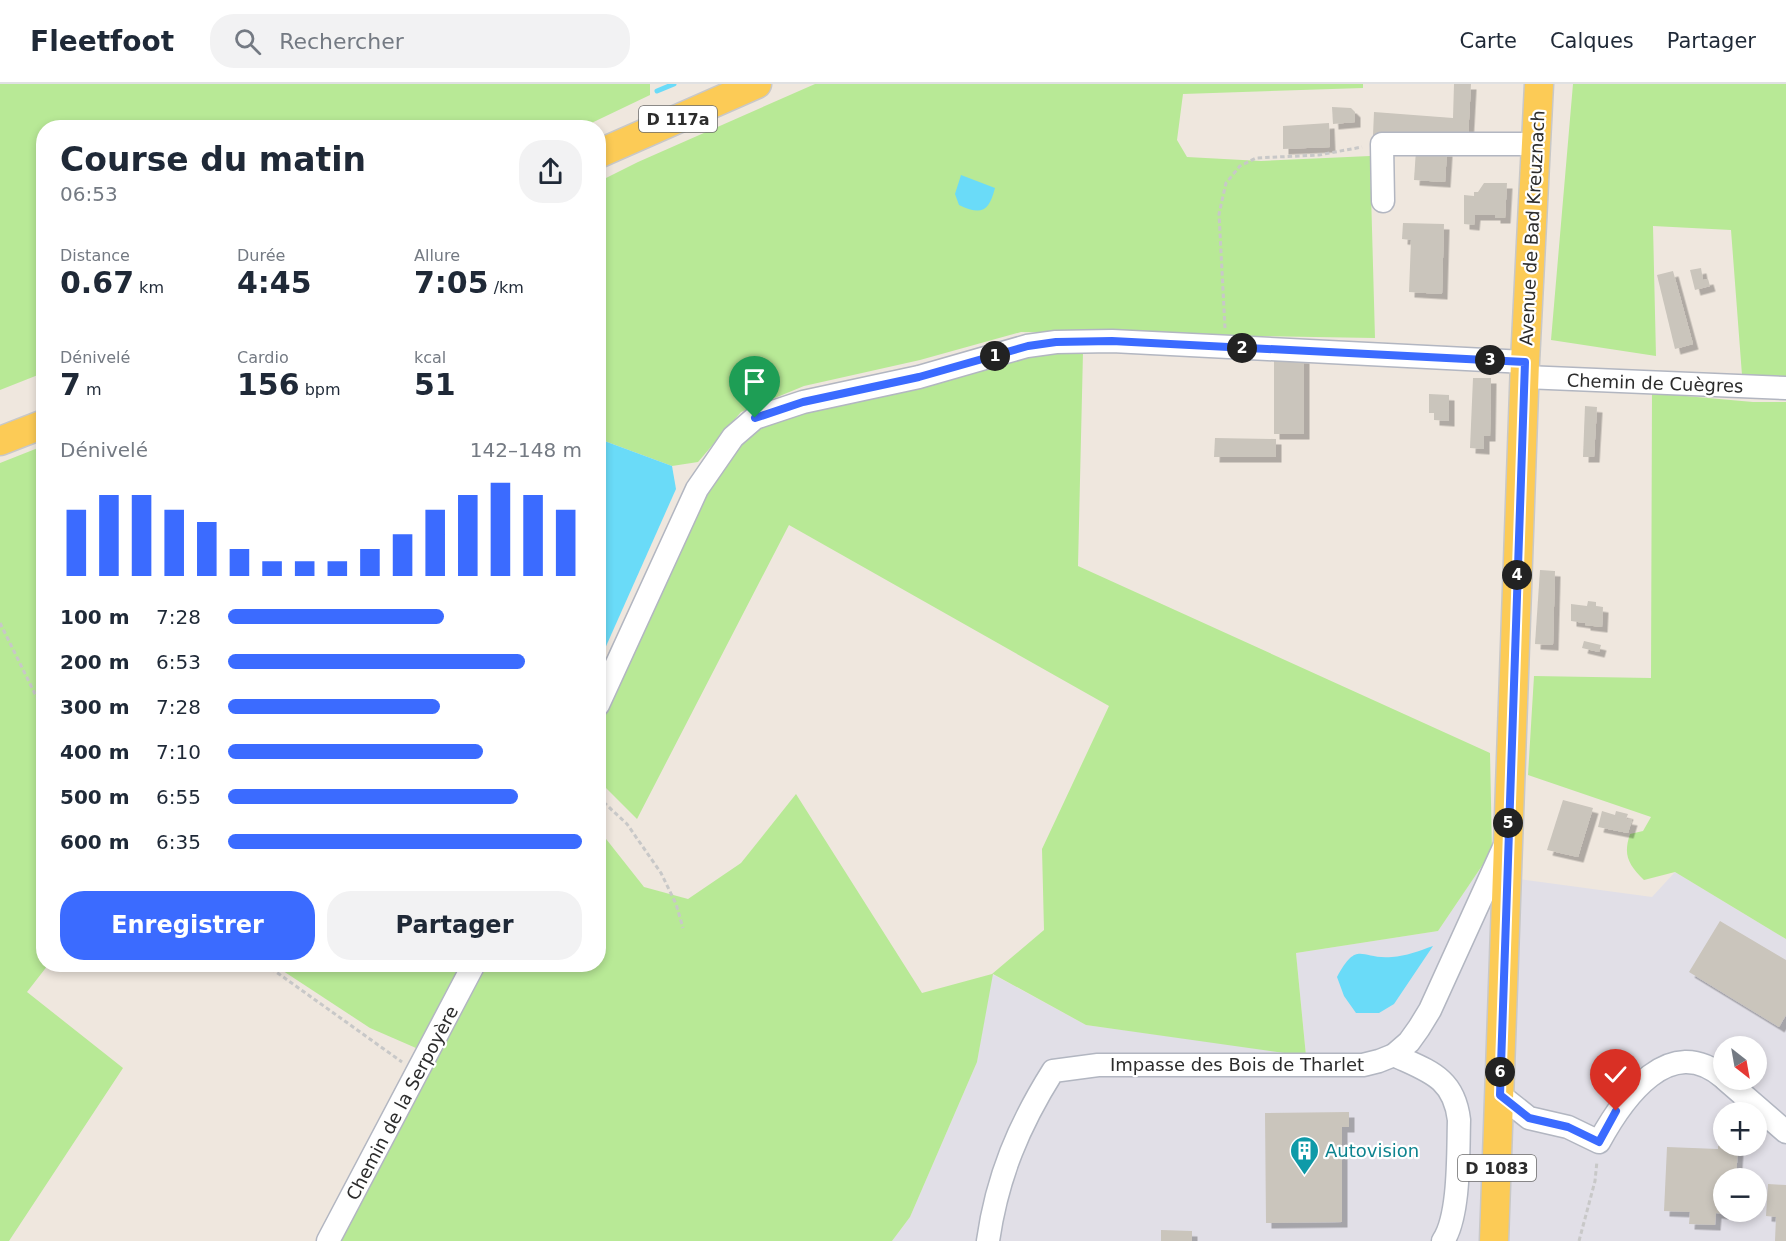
<!DOCTYPE html>
<html lang="fr">
<meta charset="utf-8">
<style>
body{margin:0;font-family:"DejaVu Sans",sans-serif;background:#f2f2f3;color:#1f2937;height:100vh;display:flex;flex-direction:column;font-size:22px;white-space:nowrap}
*{box-sizing:border-box;margin:0}
p{font-size:20px;color:#747a83}
.icon{flex:none;width:33px;height:33px;fill:none;stroke:currentColor;stroke-width:2;stroke-linecap:round;stroke-linejoin:round}
.map{position:relative;flex:1;overflow:hidden}
.side{position:absolute;left:36px;top:36px;width:570px;height:852px;display:flex;flex-direction:column;background:#fff;border-radius:24px;box-shadow:0 3px 9px #0003}
.side>*{flex:none}
.needle{width:39px;rotate:149deg}
.tools{position:absolute;left:1713px;top:952px;display:grid;gap:12px}
.tools a{display:grid;place-items:center;width:54px;height:54px;border-radius:50%;background:#fff;box-shadow:0 3px 9px #0003;font-size:30px}
.pin{position:absolute;display:grid;place-items:center;width:51px;height:51px;color:#fff;margin:-62px -26px;border-radius:50% 50% 50% 0;rotate:-45deg;box-shadow:0 0 6px #0007}
.pin .icon{rotate:45deg}
.km{position:absolute;width:30px;height:30px;margin:-15px;border-radius:50%;background:#222;color:#fff;font-size:16px;line-height:30px;text-align:center}
.round{display:grid;place-items:center;flex:none;width:63px;height:63px;border-radius:24px;background:#f2f2f3}
.overview{display:flex;align-items:center;justify-content:space-between;height:102px;padding:0 24px}
h1{font-size:33px;font-weight:700;line-height:45px}
.stats{display:grid;grid-template-columns:repeat(3,1fr);gap:9px;height:102px;padding:6px 24px}
.stats div{display:grid;align-content:center}
.stats b{font-size:30px;font-weight:700}
.stats small{font-size:16px;font-weight:400}
.stats p{font-size:16px}
.chart{height:168px;padding:12px 24px}
.chart p{display:flex;justify-content:space-between}
.chart svg{width:100%;height:108px;margin-top:6px;stroke:#3b6bff;stroke-width:6}
.button{display:flex;gap:12px;margin-top:auto;padding:12px 24px}
.button a{flex:1;height:69px;border-radius:24px;background:#3b6bff;color:#fff;font-size:24px;font-weight:700;line-height:69px;text-align:center}
.button a+a{background:#f2f2f3;color:#1f2937}
ul{padding:0 24px;list-style:none;font-size:20px}
li{display:grid;grid-template-columns:96px 72px 1fr;align-items:center;height:45px}
li i{height:15px;border-radius:8px;background:#3b6bff}
header{display:flex;align-items:center;gap:36px;box-sizing:border-box;height:84px;padding:0 30px;background:#fff;border-bottom:2px solid #e0e1e3}
header strong{font-size:28px}
nav{display:flex;gap:33px;margin-inline-start:auto;font-size:21px}
.search{width:420px;height:54px;background:#f2f2f3;display:flex;align-items:center;gap:15px;box-sizing:border-box;padding:0 21px;border-radius:24px;color:#747a83;font-size:22px}
.map>svg:first-child{display:block}
</style>
<header>
<strong>Fleetfoot</strong>
<div class="search"><svg class="icon" aria-label="search" viewBox="0 0 24 24"><circle cx="10" cy="10" r="6"/><path d="M15 15l6 6"/></svg>Rechercher</div>
<nav><a>Carte</a><a>Calques</a><a>Partager</a></nav>
</header>
<div class="map">
<svg width="1786" height="1157" viewBox="0 0 1786 1157">
<defs>
<filter id="shadow"><feDropShadow dx="5.5" dy="5.5" stdDeviation="0" flood-color="#0004"/></filter>
</defs>
<rect width="100%" height="100%" fill="#efe7de"/>
<path fill="#e1dfe7" fill-rule="evenodd" d="M 1492,767 L 1519,795 L 1652,813 L 1675,788 L 1786,855 L 1786,1157 L 892,1157 L 910,1133 L 977,978 L 992,890 L 1086,941 L 1306,971 L 1296,869 L 1438,847 ZM 1724,963 L 1756,963 L 1756,996 L 1724,996 ZM 1724,1029 L 1756,1029 L 1756,1062 L 1724,1062 ZM 1724,1095 L 1756,1095 L 1756,1128 L 1724,1128 Z"/>
<g fill="#b8e996">
<polygon points="0,0 650,0 650,11 581,44 44,44 43,289 0,306"/>
<polygon points="815,0 1363,0 1363,4 1183,10 1177,56 1187,73 1261,77 1370,72 1375,254 1021,248 920,276 804,302 741,328 698,378 672,382 599,355 598,98 638,78"/>
<polygon points="1573,0 1786,0 1786,293 1742,291 1731,146 1653,142 1656,272 1551,256"/>
<polygon points="1037,266 1083,268 1078,482 1490,669 1492,767 1438,847 1296,869 1306,972 1086,941 993,890 977,978 910,1133 892,1157 341,1157 487,881 598,880 599,746 644,803 688,815 741,779 796,710 922,909 992,890 1044,846 1042,765 1109,622 789,441 637,735 599,697 599,639 707,400 755,342"/>
<path d="M 1652,309 L 1753,318 L 1786,318 L 1786,855 L 1675,788 L 1644,796 C 1628,780 1623,771 1630,750 L 1643,747 L 1651,733 L 1528,691 L 1534,592 L 1651,594 Z"/>
<polygon points="43,362 44,880 48,881 27,908 123,984 9,1157 0,1157 0,379"/>
<polygon points="274,881 461,881 416,964 370,944"/>
</g>
<g fill="#6adbf8">
<path d="M 961,91 L 995,104 C 989,127 982,132 959,121 L 955,110 Z"/>
<polygon points="599,355 672,382 676,405 599,578"/>
<path d="M 1433,862 L 1394,920 L 1379,929 L 1356,929 L 1344,912 L 1337,893 C 1358,855 1360,876 1392,873 C 1406,872 1419,867 1433,862 Z"/>
</g>
<g fill="none" stroke-linecap="round" stroke-linejoin="round">
<polyline stroke="#6adbf8" stroke-width="5" points="657,7 674,0"/>
</g>
<g fill="#cac5bc" filter="url(#shadow)">
<polygon points="1454,0 1471,0 1468,54 1373,51 1374,28 1453,34"/>
<polygon points="1332,23 1351,24 1355,28 1355,38 1333,40"/>
<polygon points="1329,39 1330,63 1283,65 1283,42"/>
<polygon points="1416,66 1447,67 1445,98 1414,96"/>
<polygon points="1484,99 1507,99 1505,134 1495,134 1495,131 1475,131 1474,141 1464,140 1464,111 1474,112 1474,108 1478,108"/>
<polygon points="1403,139 1444,140 1442,210 1409,208 1411,156 1402,155"/>
<polygon points="1701,184 1703,196 1708,195 1710,202 1695,206 1690,186"/>
<polygon points="1673,187 1693,260 1675,265 1657,191"/>
<polygon points="1274,272 1304,274 1304,350 1274,350"/>
<polygon points="1473,294 1491,294 1490,352 1484,352 1484,365 1470,364"/>
<polygon points="1429,310 1449,311 1449,337 1434,336 1434,329 1429,329"/>
<polygon points="1585,322 1597,323 1594,373 1583,373"/>
<polygon points="1215,354 1276,355 1276,373 1214,373"/>
<polygon points="1540,486 1555,487 1553,561 1535,560"/>
<polygon points="1588,517 1596,518 1596,522 1603,523 1602,543 1585,541 1585,539 1571,537 1571,520 1587,522"/>
<polygon points="1584,557 1601,561 1599,568 1582,564"/>
<polygon points="1563,716 1593,724 1578,773 1547,766"/>
<polygon points="1602,727 1615,731 1616,727 1628,730 1626,735 1632,736 1628,749 1598,743"/>
<polygon points="1720,837 1786,876 1786,931 1779,943 1689,888"/>
<polygon points="1349,1028 1349,1043 1342,1043 1342,1138 1266,1139 1265,1029"/>
<polygon points="1718,1062 1738,1064 1736,1095 1724,1095 1724,1130 1716,1129 1715,1141 1689,1140 1690,1128 1664,1127 1667,1063 1718,1065"/>
<polygon points="1768,1100 1786,1101 1786,1157 1775,1157 1776,1133 1766,1132"/>
<polygon points="1161,1146 1192,1147 1192,1157 1161,1157"/>
</g>
<g fill="none" stroke-linecap="round" stroke-linejoin="round">
<defs>
<g id="minor">
<polyline points="1383,117 1382,60 1536,60"/>
<polyline points="1525,293 1786,304"/>
<polyline points="598,621 697,405 733,353 755,334 803,318 919,293 1027,262 1056,258 1112,257 1525,278"/>
<path d="M 1394,971 C 1428,987 1454,993 1459,1036 C 1458,1068 1460,1132 1443,1157"/>
<polyline points="1726,996 1786,1048"/>
<path d="M 1500,1011 L 1529,1034 L 1568,1043 L 1599,1058 C 1623,1014 1670,947 1724,994"/>
<polyline points="328,1157 474,880"/>
<path d="M 988,1157 C 997,1093 1019,1041 1053,987 L 1098,981 L 1363,981 L 1379,977 L 1394,971 L 1409,958 L 1419,944 L 1430,926 L 1506,759"/>
</g>
<g id="major">
<polyline points="598,70 757,0"/>
<polyline points="0,357 44,340"/>
<polyline points="1494,1157 1525,278 1539,0"/>
</g>
</defs>
<use href="#minor" stroke="#b2b6c1" stroke-width="25"/>
<use href="#major" stroke="#c8c8c8" stroke-width="31"/>
<g stroke="#c8c8c8" stroke-width="3" stroke-dasharray="4.5 3" stroke-linecap="butt">
<polyline points="1225,244 1219,130 1226,99 1240,82 1256,74 1319,71 1362,63"/>
<polyline points="0,539 44,628"/>
<polyline points="598,713 627,740 661,789 676,820 683,844"/>
<polyline points="265,880 402,978"/>
<polyline points="1579,1157 1595,1097 1597,1077"/>
</g>
<use href="#minor" stroke="#fff" stroke-width="22"/>
<use href="#major" stroke="#fccb56" stroke-width="28"/>
</g>
<g fill="none" stroke-linecap="round" stroke-linejoin="round">
<defs>
<polyline id="route" points="755,334 803,318 919,293 1028,262 1056,258 1112,257 1525,278 1500,1011 1529,1034 1568,1043 1599,1058 1616,1027"/>
</defs>
<use href="#route" stroke="#fff" stroke-width="12"/>
<use href="#route" stroke="#3b6bff" stroke-width="8"/>
</g>
<defs>
<symbol id="building-pin" viewBox="-11 -11 22 30"><path d="M0 17L-7.5 6A9.5 9.5 0 1 1 7.5 6Z" fill="#0f9aa8" stroke="#fff"/><path d="M-4-6H4V6H1V3H-1V6H-4ZM-2.5-4.3h1.7v1.8h-1.7ZM.8-4.3h1.7v1.8H.8ZM-2.5-1h1.7V.8h-1.7ZM.8-1h1.7V.8H.8Z" fill="#fff"/></symbol>
</defs>
<g fill-rule="evenodd">
<use href="#building-pin" x="1288" y="1050" width="33" height="45"/>
</g>
<g text-anchor="middle" dominant-baseline="central" stroke-width="4.5" stroke-linejoin="round" paint-order="stroke">
<g fill="#fff" stroke="#6b6b6b" stroke-width="1.5">
<rect x="639" y="22" width="78" height="26" rx="4.5"/>
<rect x="1458" y="1071" width="78" height="26" rx="4.5"/>
</g>
<g font-size="16" font-weight="bold" fill="#2c2c2c">
<text x="678" y="35">D 117a</text>
<text x="1497" y="1084">D 1083</text>
</g>
<g font-size="18" fill="#2c2c2c" stroke="#fff">
<text transform="translate(1532 144) rotate(-87)">Avenue de Bad Kreuznach</text>
<text transform="translate(1655 299) rotate(2)">Chemin de Cuègres</text>
<text x="1237" y="980">Impasse des Bois de Tharlet</text>
<text transform="translate(402 1019) rotate(-62)">Chemin de la Serpoyère</text>
</g>
<g font-size="18" fill="#0d838f" stroke="#fff" text-anchor="start">
<text x="1325" y="1066">Autovision</text>
</g>
</g>
</svg>
<div class="tools">
<a><svg class="needle" viewBox="-14 -14 28 28"><path d="M0-13l5 13h-10z" fill="#e53935"/><path d="M0 13l5-13h-10z" fill="#747a83"/></svg></a>
<a>+</a>
<a>−</a>
</div>
<div class="pin" style="left:755px;top:334px;background:#1e9e55"><svg class="icon" aria-label="arrive" viewBox="0 0 24 24"><path d="M6 21V4h12l-3 4 3 4H6"/></svg></div>
<div class="pin" style="left:1616px;top:1027px;background:#d93025"><svg class="icon" aria-label="check" viewBox="0 0 24 24"><path d="M5 12l5 5 9-10"/></svg></div>
<b class="km" style="left:995px;top:272px">1</b>
<b class="km" style="left:1242px;top:264px">2</b>
<b class="km" style="left:1490px;top:276px">3</b>
<b class="km" style="left:1517px;top:491px">4</b>
<b class="km" style="left:1508px;top:739px">5</b>
<b class="km" style="left:1500px;top:988px">6</b>
<section class="side">
<div class="overview"><div><h1>Course du matin</h1><p>06:53</p></div><a class="round"><svg class="icon" aria-label="share" viewBox="0 0 24 24"><path d="M12 15V3M7 8l5-5 5 5M5 13v7h14v-7"/></svg></a></div>
<div class="stats">
<div><p>Distance</p><b>0.67<small> km</small></b></div>
<div><p>Durée</p><b>4:45</b></div>
<div><p>Allure</p><b>7:05<small> /km</small></b></div>
</div>
<div class="stats">
<div><p>Dénivelé</p><b>7<small> m</small></b></div>
<div><p>Cardio</p><b>156<small> bpm</small></b></div>
<div><p>kcal</p><b>51</b></div>
</div>
<div class="chart"><p><span>Dénivelé</span>142–148 m</p>
<svg viewBox="0 0 160 44" preserveAspectRatio="none"><path d="M5 44V17M15 44V11M25 44V11M35 44V17M45 44V22M55 44V33M65 44V38M75 44V38M85 44V38M95 44V33M105 44V27M115 44V17M125 44V11M135 44V6M145 44V11M155 44V17"/></svg>
</div>
<ul>
<li><b>100 m</b>7:28<i style="width:61%"></i></li>
<li><b>200 m</b>6:53<i style="width:84%"></i></li>
<li><b>300 m</b>7:28<i style="width:60%"></i></li>
<li><b>400 m</b>7:10<i style="width:72%"></i></li>
<li><b>500 m</b>6:55<i style="width:82%"></i></li>
<li><b>600 m</b>6:35<i style="width:100%"></i></li>
</ul>
<div class="button"><a>Enregistrer</a><a>Partager</a></div>
</section>
</div>
